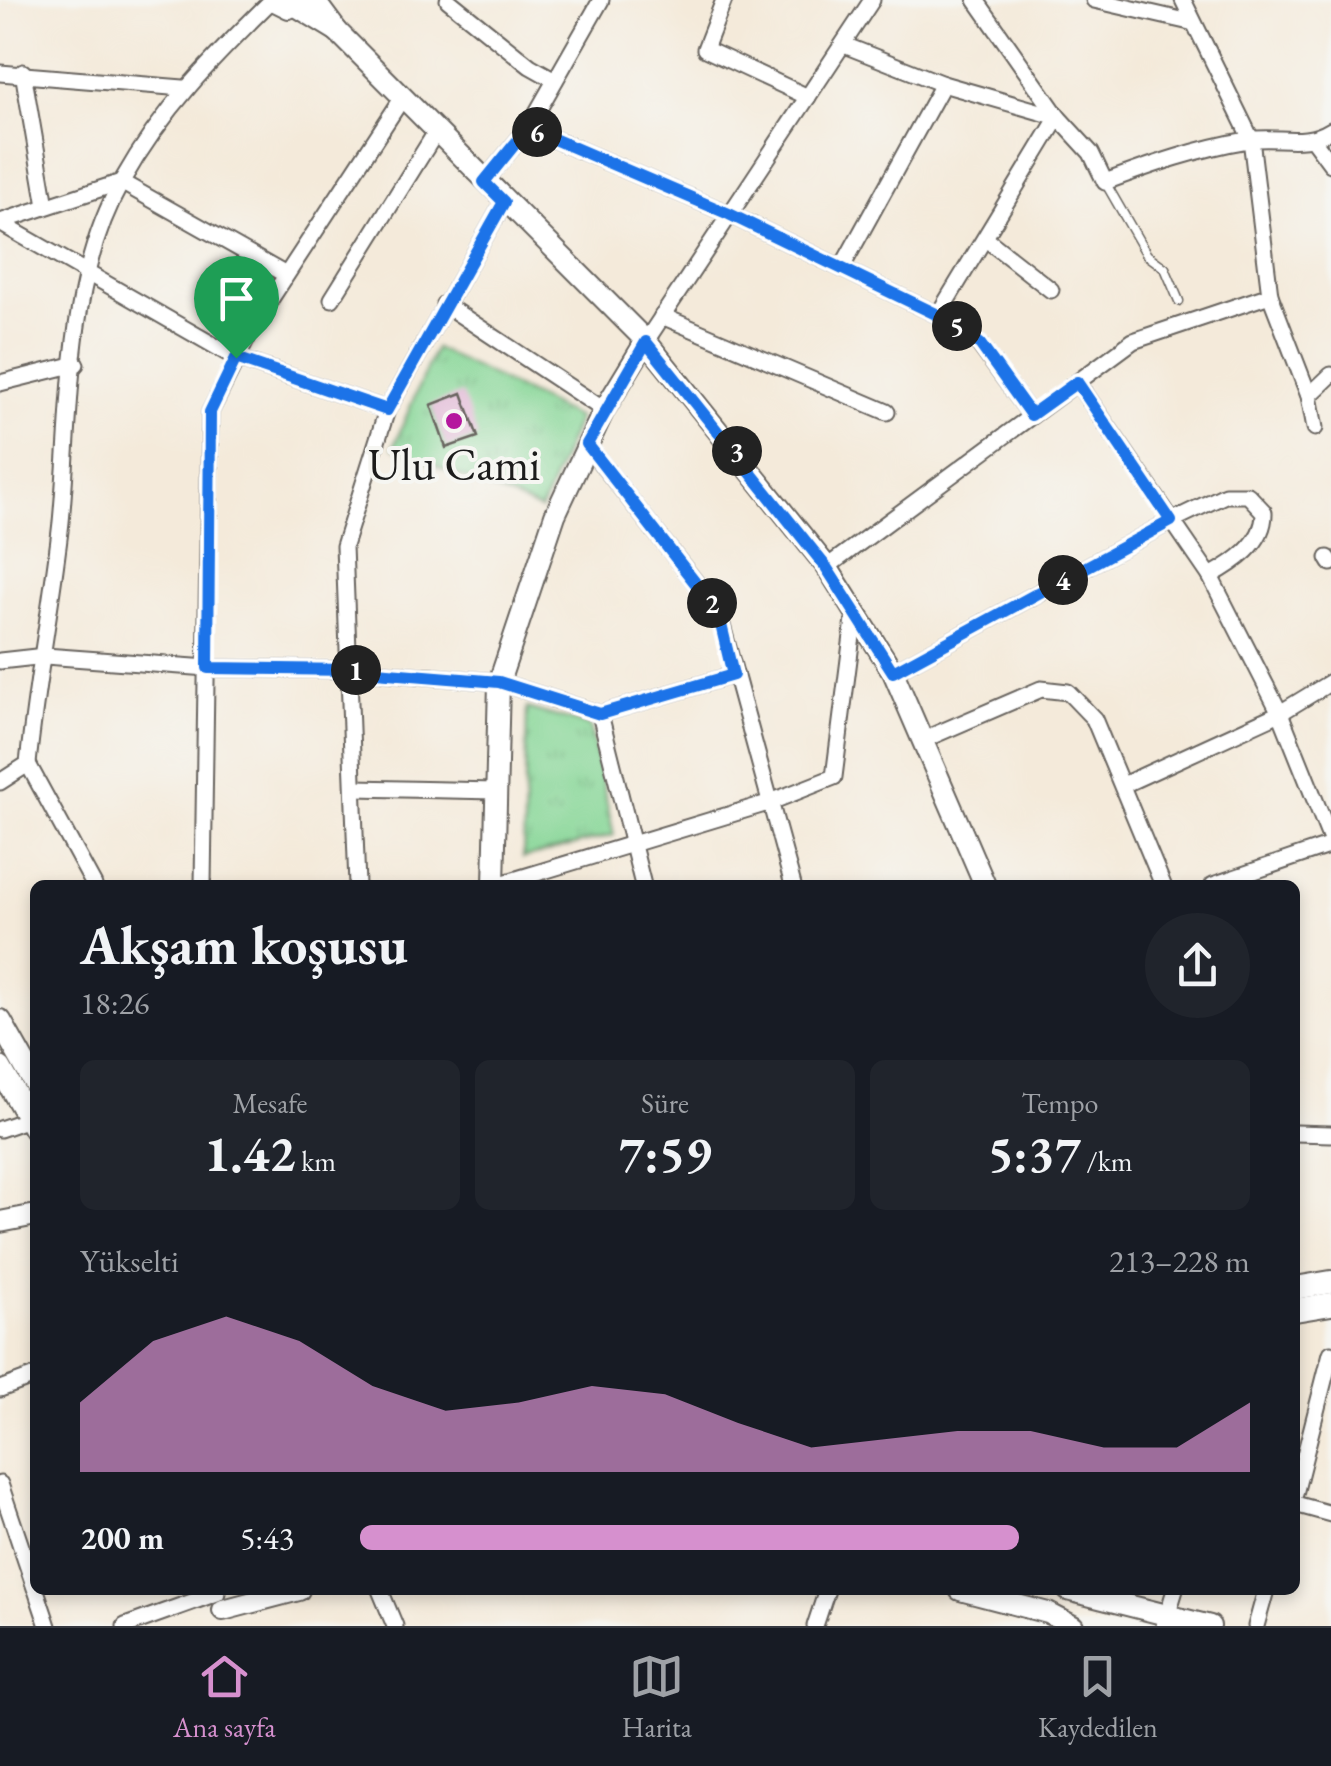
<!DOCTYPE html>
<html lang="tr">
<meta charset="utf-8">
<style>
body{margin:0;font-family:"EB Garamond",serif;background:#20242c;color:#f1f3f6;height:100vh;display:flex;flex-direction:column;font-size:38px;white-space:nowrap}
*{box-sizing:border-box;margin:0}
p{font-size:32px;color:#9ea1a6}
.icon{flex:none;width:55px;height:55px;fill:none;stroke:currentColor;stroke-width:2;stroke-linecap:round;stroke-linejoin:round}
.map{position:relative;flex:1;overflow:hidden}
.drawer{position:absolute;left:30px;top:880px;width:1270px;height:715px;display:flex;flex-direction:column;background:#171b24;border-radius:15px;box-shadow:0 5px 15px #0003}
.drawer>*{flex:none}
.pin{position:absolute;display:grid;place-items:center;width:85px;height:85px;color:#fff;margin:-102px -42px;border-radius:50% 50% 50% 0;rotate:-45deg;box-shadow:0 0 10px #0007}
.pin .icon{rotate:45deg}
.km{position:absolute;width:50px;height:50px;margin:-25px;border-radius:50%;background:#222;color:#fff;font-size:28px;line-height:50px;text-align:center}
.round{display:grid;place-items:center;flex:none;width:105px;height:105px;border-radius:52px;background:#20242c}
.overview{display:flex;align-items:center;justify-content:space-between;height:170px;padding:0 50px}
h1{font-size:55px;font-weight:700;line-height:75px}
.stats{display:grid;grid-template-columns:repeat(3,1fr);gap:15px;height:170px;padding:10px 50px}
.stats div{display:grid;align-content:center;border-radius:15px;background:#20242c;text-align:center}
.stats b{font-size:50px;font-weight:700}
.stats small{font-size:28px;font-weight:400}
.stats p{font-size:28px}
.chart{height:280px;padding:20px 50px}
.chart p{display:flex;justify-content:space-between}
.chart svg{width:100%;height:180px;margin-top:10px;fill:#d690ce;opacity:.7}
ul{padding:0 50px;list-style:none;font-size:32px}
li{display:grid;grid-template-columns:160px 120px 1fr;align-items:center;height:75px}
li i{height:25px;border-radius:12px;background:#d690ce}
.menu{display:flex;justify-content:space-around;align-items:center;height:140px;border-top:2px solid #363941;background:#171b24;font-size:28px;color:#9ea1a6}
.menu a{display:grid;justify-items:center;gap:5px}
.menu .selected{color:#d690ce}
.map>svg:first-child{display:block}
</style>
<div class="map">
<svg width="1331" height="1626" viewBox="0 0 1331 1626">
<defs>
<pattern id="park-tufts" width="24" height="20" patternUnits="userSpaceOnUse" patternTransform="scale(2.5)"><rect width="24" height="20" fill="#86d696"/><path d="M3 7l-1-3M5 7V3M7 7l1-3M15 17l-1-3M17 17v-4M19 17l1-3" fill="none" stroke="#73b781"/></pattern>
</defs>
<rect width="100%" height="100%" fill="#f6f6f2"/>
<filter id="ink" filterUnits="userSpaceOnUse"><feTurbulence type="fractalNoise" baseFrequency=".01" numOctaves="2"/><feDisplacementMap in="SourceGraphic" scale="20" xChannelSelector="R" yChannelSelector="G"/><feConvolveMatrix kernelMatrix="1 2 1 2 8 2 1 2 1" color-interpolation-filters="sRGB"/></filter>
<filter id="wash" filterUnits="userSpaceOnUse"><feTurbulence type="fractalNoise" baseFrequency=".0048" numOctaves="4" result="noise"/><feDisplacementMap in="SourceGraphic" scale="40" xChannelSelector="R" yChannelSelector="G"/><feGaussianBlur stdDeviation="2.25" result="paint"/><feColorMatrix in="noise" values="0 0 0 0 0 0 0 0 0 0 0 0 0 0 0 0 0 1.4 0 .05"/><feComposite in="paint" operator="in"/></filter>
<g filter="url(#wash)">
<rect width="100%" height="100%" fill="#f4eada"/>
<g fill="url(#park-tufts)" stroke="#517959" stroke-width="2.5">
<polygon points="435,348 578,418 541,510 393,448"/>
<polygon points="527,708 590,726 614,835 523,858"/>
</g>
<g id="blocks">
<polygon fill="#deadd1" points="462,393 478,437 446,448 431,405"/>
</g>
</g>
<g filter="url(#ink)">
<use href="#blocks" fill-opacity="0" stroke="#68645e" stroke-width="2.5"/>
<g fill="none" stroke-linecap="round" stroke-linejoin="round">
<defs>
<polyline id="service" points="1105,182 1147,255 1165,268 1179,301"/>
<g id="minor">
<polyline points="448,0 530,66 555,80"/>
<polyline points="724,0 705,49 808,97"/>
<path d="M 976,0 L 1058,117 L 1091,153 L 1105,182 C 1151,165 1199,148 1248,140 C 1278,135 1304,147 1331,130"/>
<polyline points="1094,0 1190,22"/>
<polyline points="1183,0 1251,139 1270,295 1309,396 1315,428"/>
<polyline points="23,72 46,206"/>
<polyline points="0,73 183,88"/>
<polyline points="528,128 729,214 938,315 1058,117 943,84 844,45"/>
<polyline points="1314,141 1331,164"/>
<polyline points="484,182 528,128 601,0"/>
<polyline points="0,222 121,182 286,275"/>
<polyline points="0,223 236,358 387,410"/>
<polyline points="986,239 1051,290"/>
<polyline points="842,267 943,84"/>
<polyline points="332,299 436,132"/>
<polyline points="444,304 604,410"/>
<polyline points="938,315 979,344 1031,415"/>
<polyline points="662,316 887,412"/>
<polyline points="646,341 872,0"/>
<polyline points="1077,382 1210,576 1280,713 1331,840"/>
<polyline points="0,383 76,364"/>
<polyline points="1309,396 1331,375"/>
<polyline points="587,445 718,611 793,885"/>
<polyline points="1328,558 1331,563"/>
<polyline points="827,567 1133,341 1270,295"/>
<polyline points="0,661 45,656 208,668 351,670 499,682 600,714 643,885"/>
<path d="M 893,672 L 1171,521 L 1225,495 L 1248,495 L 1264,512 C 1265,543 1234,563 1210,576"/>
<polyline points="600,714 733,675"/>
<polyline points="925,739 1041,689 1068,692 1094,719 1163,885"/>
<polyline points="28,764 94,885"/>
<path d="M 0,782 L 28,764 C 36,683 52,603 61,522 C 72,409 65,282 122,181 C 163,108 214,57 272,0"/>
<polyline points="1123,785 1280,713 1331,682"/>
<polyline points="355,788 496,791"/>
<polyline points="203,885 210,412 255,323 403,97"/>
<polyline points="357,885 344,546 387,410 504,202"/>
<polyline points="497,885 768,803 834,777 855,612"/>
<polyline points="1213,885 1331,845"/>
<polyline points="0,1129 29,1119"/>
<polyline points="1295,1133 1331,1134"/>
<polyline points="0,1389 35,1376"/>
<polyline points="0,1484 35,1588"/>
<polyline points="1295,1494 1331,1353"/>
<polyline points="1295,1504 1331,1514"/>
<polyline points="36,1590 48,1626"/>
<polyline points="380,1590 395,1626"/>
<polyline points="125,1626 217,1593"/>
<polyline points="815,1626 827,1590"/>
<polyline points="1164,1626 1175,1590"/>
<polyline points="1256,1626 1266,1590"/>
</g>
<g id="tertiary">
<polyline points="273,0 289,8 304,0"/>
<polyline points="296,6 337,31 314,0"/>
<polyline points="337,31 646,341 827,567 893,672 985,885"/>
<polyline points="494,885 499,682 555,515 604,410 646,341"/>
<polyline points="0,1222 31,1216"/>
<polyline points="960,1590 1048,1613 1073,1626"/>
<polyline points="1068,1590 1210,1626"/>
<polyline points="223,1610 299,1590"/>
</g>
<g id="secondary">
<polyline points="0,1021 35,1083"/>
<polyline points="0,1068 35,1129"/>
<polyline points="1295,1288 1331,1282"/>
<polyline points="1295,1310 1331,1304"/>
</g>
</defs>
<use href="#service" stroke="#68645e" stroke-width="11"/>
<use href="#minor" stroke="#68645e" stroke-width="19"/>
<use href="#tertiary" stroke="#68645e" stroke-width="24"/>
<use href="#secondary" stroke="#68645e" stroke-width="26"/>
<use href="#service" stroke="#fff" stroke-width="8"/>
<use href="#minor" stroke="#fff" stroke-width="15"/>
<use href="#tertiary" stroke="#fff" stroke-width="20"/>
<use href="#secondary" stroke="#fff" stroke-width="22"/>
</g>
</g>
<g fill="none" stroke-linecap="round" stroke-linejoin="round" filter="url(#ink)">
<defs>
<polygon id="route" points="528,128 729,214 938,315 980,344 1031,415 1077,382 1171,521 893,672 826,567 646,342 587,444 718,612 733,675 600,714 499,682 351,670 208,668 210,412 236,358 387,410 504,202 484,182"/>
</defs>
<use href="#route" stroke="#fff" stroke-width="20"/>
<use href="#route" stroke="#1a73e8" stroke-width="12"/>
</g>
<circle fill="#b5179e" stroke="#f6f6f2" stroke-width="4" cx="454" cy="421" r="10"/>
<g text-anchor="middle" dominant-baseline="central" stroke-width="8" stroke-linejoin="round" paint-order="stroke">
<g font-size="45" fill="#1c1c1c" stroke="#f6f6f2">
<text x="454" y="464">Ulu Cami</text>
</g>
</g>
</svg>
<div class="pin" style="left:236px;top:358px;background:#1e9e55"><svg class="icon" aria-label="arrive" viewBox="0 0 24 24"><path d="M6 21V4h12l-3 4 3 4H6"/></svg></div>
<b class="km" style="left:356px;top:670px">1</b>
<b class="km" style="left:712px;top:603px">2</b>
<b class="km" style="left:737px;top:451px">3</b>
<b class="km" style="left:1063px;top:580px">4</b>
<b class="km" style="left:957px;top:326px">5</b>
<b class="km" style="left:537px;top:132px">6</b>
<section class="drawer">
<div class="overview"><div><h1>Akşam koşusu</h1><p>18:26</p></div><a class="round"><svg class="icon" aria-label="share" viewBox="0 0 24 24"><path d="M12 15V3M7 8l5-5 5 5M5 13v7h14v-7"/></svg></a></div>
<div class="stats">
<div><p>Mesafe</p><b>1.42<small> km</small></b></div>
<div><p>Süre</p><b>7:59</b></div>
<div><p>Tempo</p><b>5:37<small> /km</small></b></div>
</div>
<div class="chart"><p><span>Yükselti</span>213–228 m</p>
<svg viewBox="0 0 160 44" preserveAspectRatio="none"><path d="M0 44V27L10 12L20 6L30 12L40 23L50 29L60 27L70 23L80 25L90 32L100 38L110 36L120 34L130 34L140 38L150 38L160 27V44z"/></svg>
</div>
<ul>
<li><b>200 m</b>5:43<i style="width:74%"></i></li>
</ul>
</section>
</div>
<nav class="menu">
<a class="selected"><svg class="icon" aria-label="home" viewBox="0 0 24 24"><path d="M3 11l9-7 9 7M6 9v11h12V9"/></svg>Ana sayfa</a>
<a><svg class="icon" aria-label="map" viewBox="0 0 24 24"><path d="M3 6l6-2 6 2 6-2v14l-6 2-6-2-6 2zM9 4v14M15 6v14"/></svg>Harita</a>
<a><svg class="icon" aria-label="saved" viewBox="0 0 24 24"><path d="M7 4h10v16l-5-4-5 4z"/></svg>Kaydedilen</a>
</nav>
